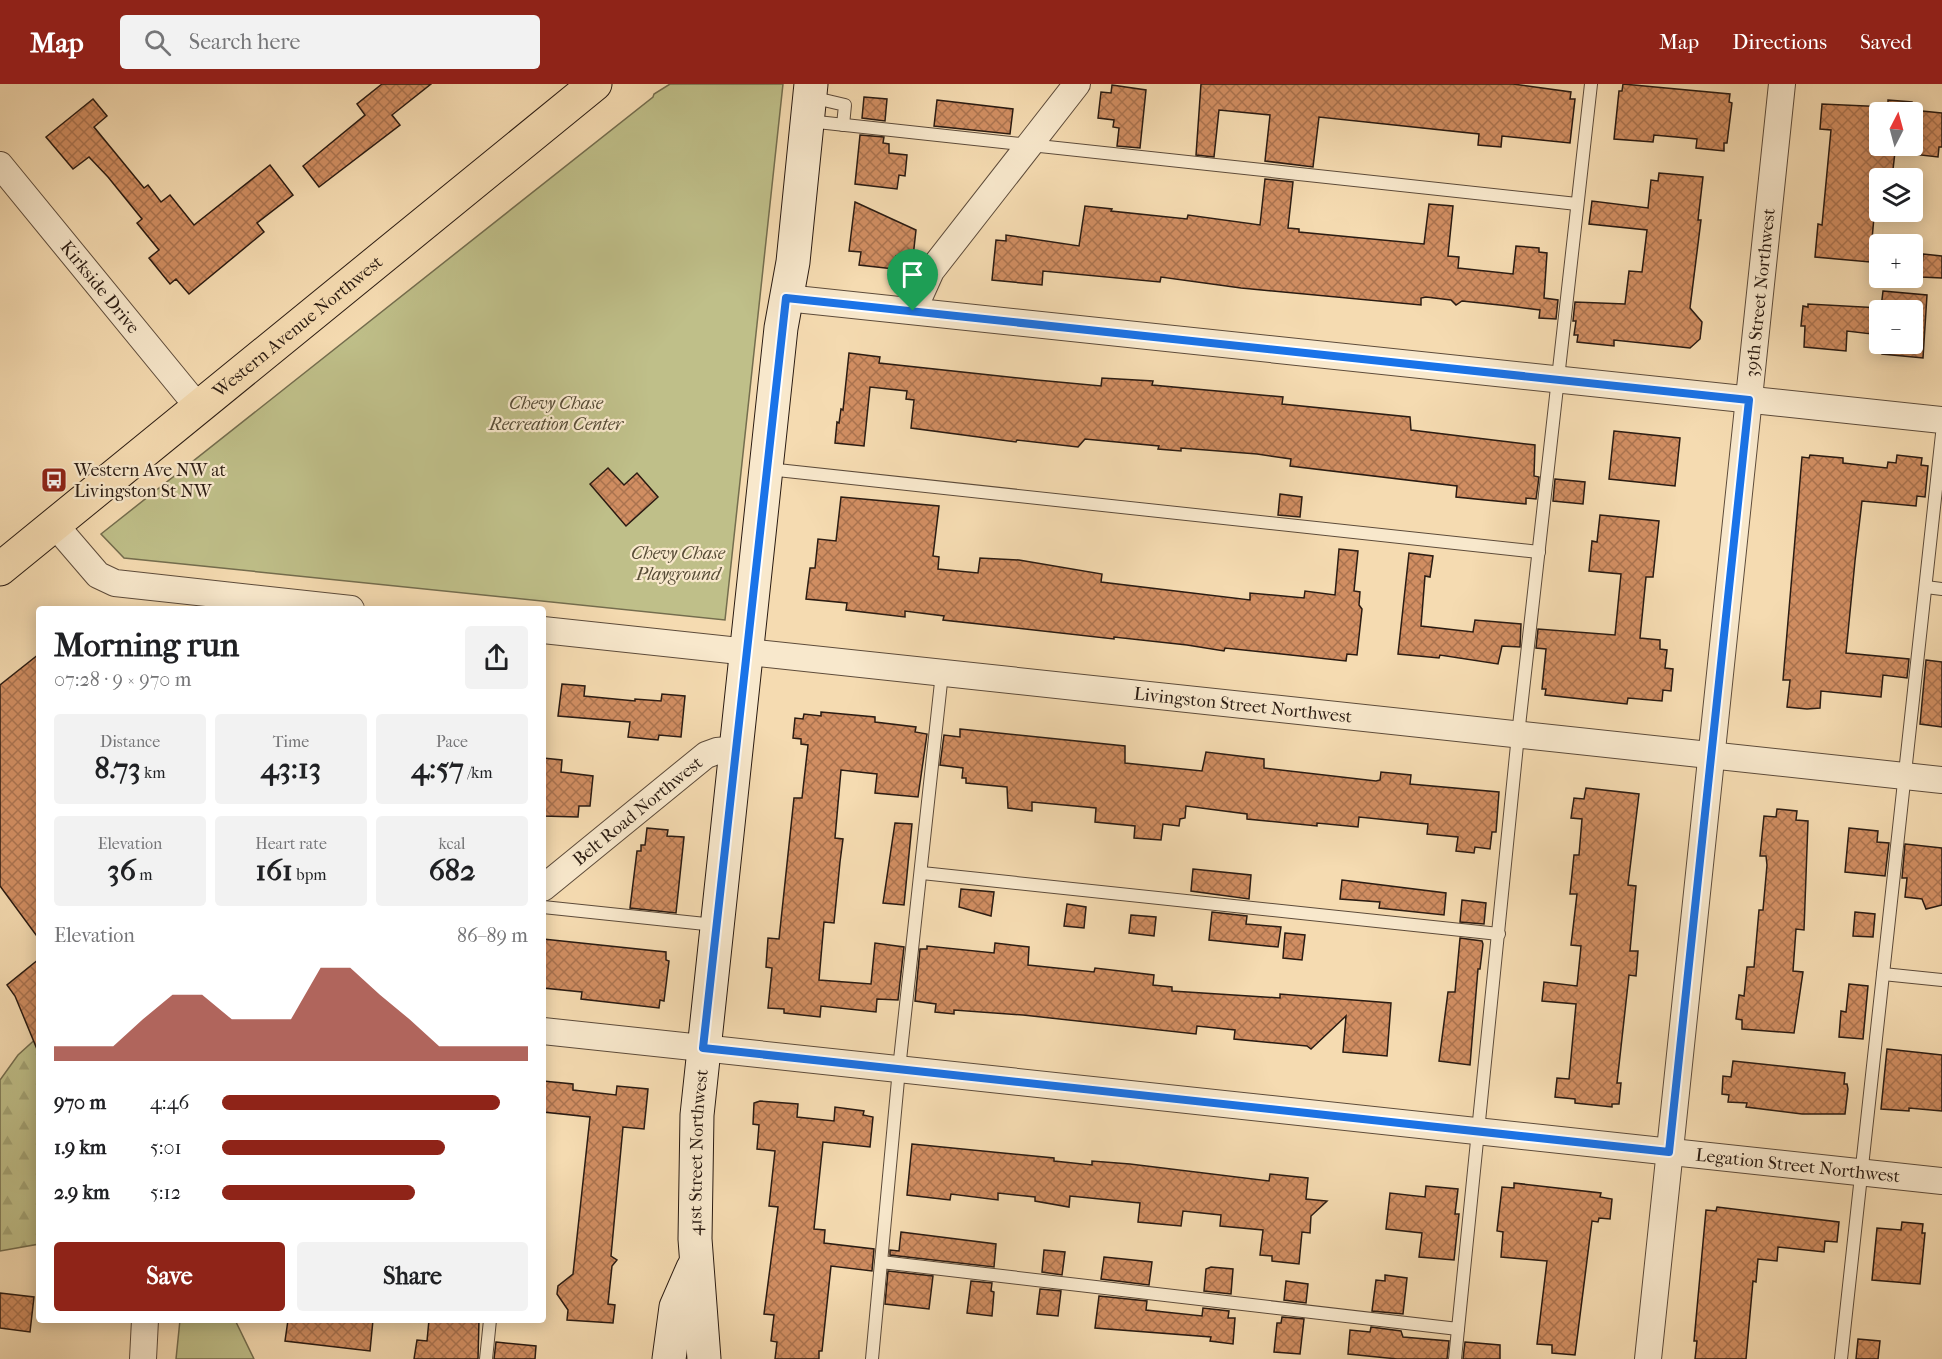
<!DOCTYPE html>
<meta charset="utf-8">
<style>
body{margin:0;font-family:"IM FELL French Canon",serif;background:#f2f2f2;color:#202124;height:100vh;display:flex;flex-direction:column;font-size:22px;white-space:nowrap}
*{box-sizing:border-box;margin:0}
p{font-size:20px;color:#757577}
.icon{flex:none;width:33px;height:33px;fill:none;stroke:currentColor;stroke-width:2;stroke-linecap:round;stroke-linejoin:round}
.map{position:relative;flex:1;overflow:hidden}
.side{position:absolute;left:36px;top:522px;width:510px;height:717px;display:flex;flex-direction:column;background:#fff;border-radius:6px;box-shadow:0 3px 15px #0003}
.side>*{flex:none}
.needle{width:39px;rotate:6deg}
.controls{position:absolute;left:1869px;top:18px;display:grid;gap:12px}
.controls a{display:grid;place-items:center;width:54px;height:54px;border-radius:6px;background:#fff;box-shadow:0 3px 15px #0003;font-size:30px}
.pin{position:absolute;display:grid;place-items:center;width:51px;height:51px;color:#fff;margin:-62px -26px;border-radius:50% 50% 50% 0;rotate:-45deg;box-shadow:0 0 6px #0007}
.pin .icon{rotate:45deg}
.round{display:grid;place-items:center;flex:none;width:63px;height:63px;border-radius:6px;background:#f2f2f2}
.head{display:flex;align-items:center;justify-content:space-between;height:102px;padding:0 18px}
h1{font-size:33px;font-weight:800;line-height:45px}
.metrics{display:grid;grid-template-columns:repeat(3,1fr);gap:9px;height:102px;padding:6px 18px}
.metrics div{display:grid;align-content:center;border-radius:6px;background:#f2f2f2;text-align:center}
.metrics b{font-size:30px;font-weight:800}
.metrics small{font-size:16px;font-weight:400}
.metrics p{font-size:16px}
.chart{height:168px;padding:12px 18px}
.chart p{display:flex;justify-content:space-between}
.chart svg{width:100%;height:108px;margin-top:6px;fill:#8f2418;opacity:.7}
.cta{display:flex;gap:12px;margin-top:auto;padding:12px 18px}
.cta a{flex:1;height:69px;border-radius:6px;background:#8f2418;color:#fff;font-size:24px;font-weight:800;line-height:69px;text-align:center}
.cta a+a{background:#f2f2f2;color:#202124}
ul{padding:0 18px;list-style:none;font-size:20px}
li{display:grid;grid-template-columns:96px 72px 1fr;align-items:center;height:45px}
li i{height:15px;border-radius:8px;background:#8f2418}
header{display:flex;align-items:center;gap:36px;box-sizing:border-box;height:84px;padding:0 30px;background:#8f2418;color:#fff}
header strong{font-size:28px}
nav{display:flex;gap:33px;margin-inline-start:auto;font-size:21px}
.search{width:420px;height:54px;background:#f2f2f2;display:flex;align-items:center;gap:15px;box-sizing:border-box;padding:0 21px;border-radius:6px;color:#757577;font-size:22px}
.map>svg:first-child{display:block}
</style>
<header>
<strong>Map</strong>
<div class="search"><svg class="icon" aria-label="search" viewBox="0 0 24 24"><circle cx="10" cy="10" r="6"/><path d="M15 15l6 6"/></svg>Search here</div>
<nav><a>Map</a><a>Directions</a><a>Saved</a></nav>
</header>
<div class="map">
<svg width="1942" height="1275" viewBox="0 0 1942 1275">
<defs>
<pattern id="forest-firs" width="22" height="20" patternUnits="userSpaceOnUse" patternTransform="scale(1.5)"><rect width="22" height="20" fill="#bfbf89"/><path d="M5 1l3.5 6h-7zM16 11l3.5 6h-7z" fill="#a4a475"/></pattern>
<pattern id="building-cross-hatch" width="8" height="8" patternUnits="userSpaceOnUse" patternTransform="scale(1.5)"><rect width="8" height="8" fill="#d18e62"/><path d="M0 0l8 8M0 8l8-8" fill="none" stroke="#aa734f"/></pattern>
</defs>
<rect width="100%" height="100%" fill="#f5dbb1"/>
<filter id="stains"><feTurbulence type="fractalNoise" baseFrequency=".00333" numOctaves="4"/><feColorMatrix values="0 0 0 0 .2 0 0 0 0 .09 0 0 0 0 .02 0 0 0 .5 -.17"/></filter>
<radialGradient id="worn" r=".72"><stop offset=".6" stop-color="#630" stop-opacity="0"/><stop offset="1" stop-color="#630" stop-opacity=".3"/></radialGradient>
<polygon fill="url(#forest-firs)" stroke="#746d4e" stroke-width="1.5" points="39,952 39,1160 0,1167 0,996 18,971"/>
<g fill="#bfbf89" stroke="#746d4e" stroke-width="1.5">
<polygon points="670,0 783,0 725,536 124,474 101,450 653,13 654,10"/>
<polygon points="180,1236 235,1236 254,1275 176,1275"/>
</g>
<g fill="url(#building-cross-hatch)" stroke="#2a1b12" stroke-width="1.5" fill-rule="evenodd">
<polygon points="382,0 431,0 392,31 400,41 319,103 303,82 365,31 357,20"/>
<polygon points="1201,0 1513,0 1571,8 1570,15 1575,15 1570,59 1502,52 1501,63 1478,61 1479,50 1319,33 1313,83 1265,77 1270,31 1219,26 1214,73 1196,71"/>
<polygon points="1623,0 1730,10 1729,18 1732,19 1727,59 1724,59 1724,67 1696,64 1697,55 1654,51 1653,58 1614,55 1619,7 1622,7"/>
<polygon points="1112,1 1146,6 1140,64 1117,62 1119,44 1113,43 1114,36 1098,34 1101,8 1111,9"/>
<polygon points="864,13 887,15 885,37 862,34"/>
<polygon points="93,15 107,32 94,43 144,104 148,101 161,118 170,111 194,141 270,81 293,111 257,139 264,148 189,210 176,195 170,200 149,174 159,166 137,139 142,135 108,93 89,73 73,85 46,53"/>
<polygon points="937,16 1013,25 1010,50 934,42"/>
<path d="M 1888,16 L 1912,18 L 1912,26 L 1942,29 L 1942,63 L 1939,63 L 1938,73 L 1895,68 L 1892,94 L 1880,94 L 1880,128 L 1888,128 L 1887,134 L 1874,133 L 1870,178 L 1815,173 L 1818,140 L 1822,141 L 1831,46 L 1820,45 L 1822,20 L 1888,23 ZM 1880,28 L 1912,28 L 1912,62 L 1880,62 Z"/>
<polygon points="860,51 884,53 883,59 889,60 889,69 907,71 905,92 899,91 897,105 855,100"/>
<polygon points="1659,89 1703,93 1698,136 1701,136 1690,224 1702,238 1700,255 1690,264 1614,256 1614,262 1577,258 1578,251 1574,251 1576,237 1573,237 1575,218 1625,220 1629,187 1642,188 1647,146 1589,140 1592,117 1648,124 1651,96 1658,97"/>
<polygon points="1265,95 1293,98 1288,144 1299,145 1299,148 1424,160 1429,120 1453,122 1448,172 1459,173 1458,184 1513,190 1516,162 1539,164 1539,168 1547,169 1544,214 1558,216 1556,235 1539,234 1540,226 1509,222 1462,217 1456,221 1451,216 1426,213 1421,214 1421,221 1241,204 1161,193 1160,198 1043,187 1042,201 992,196 996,156 1006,157 1006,151 1079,162 1085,122 1112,125 1111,127 1187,135 1188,131 1260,141"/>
<polygon points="855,118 916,146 913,173 896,172 894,185 859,181 861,168 849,167"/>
<polygon points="1923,170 1942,172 1942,194 1921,193"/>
<polygon points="1883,207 1927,211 1923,274 1882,270 1882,260 1912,260 1912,226 1880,226 1880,251 1847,247 1846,267 1804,263 1805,242 1801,242 1803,222 1808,223 1808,220 1881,224"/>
<polygon points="849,269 880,273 879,279 1037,296 1101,302 1102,294 1153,297 1152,301 1283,313 1282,320 1410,333 1411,346 1535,361 1534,392 1539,393 1536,415 1526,414 1526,420 1456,413 1457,402 1290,382 1291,375 1257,370 1181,364 1181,367 1158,365 1159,362 1085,355 1078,363 1017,356 1016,358 911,344 914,316 906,315 907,307 870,303 864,362 835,359 837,338 839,339 841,325 843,326"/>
<polygon points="1614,347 1680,354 1675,402 1609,395"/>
<polygon points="1810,371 1843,374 1843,379 1887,384 1888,378 1896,379 1897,371 1922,374 1921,381 1928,382 1925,413 1917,412 1916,422 1862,417 1855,477 1846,569 1909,575 1907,594 1883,591 1881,613 1821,607 1820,624 1807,625 1787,623 1790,596 1783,596 1802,373 1809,374"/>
<polygon points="608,384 624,401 637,389 658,413 626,442 590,400"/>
<polygon points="1555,395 1585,398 1583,420 1553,417"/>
<polygon points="1280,410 1302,413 1300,433 1278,431"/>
<polygon points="841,413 939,422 933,472 939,473 938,485 978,489 980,474 1019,476 1102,490 1101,498 1250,516 1250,509 1304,514 1305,507 1335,511 1339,465 1358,467 1354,507 1360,508 1359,521 1362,525 1357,571 1347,570 1346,577 1225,564 1224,567 1187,561 1114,553 1114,555 943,536 944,532 905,527 905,533 846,526 847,519 806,515 810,484 815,484 818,455 836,457"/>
<polygon points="1600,431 1659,437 1653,493 1646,493 1640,554 1660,556 1660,565 1667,566 1665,584 1673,585 1671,607 1663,606 1662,617 1628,614 1627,620 1545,611 1546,605 1542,605 1546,565 1536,564 1538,545 1615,551 1621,490 1589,487 1592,457 1597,458"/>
<polygon points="1409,469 1433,472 1430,493 1425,492 1421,542 1473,548 1475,536 1521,540 1520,563 1502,562 1498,580 1440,571 1439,574 1398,570"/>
<polygon points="39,570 39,855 0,802 0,601"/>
<polygon points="1926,576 1942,578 1942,643 1920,640"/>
<polygon points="562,600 585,602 584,612 635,617 635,615 661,617 662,610 685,612 681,653 659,651 658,656 628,653 630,638 558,632"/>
<polygon points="821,628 875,633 875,638 916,643 915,648 927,650 918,713 875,709 877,690 841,686 835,754 843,755 840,778 834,839 824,838 819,896 871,900 875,859 904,863 898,916 877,915 876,928 821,922 820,933 784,929 784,925 768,924 772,884 766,883 768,854 779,855 794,714 802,714 808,661 801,660 801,655 793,654 795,634 803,635 804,630 821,632"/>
<polygon points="960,645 1125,662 1125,679 1202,687 1206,668 1264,675 1264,684 1376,697 1380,696 1381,688 1411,691 1410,700 1499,708 1496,748 1492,748 1490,765 1475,763 1474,769 1456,767 1458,753 1427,750 1428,740 1359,733 1358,743 1317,739 1317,742 1247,735 1247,730 1186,722 1185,734 1180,735 1179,742 1163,740 1161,756 1134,754 1135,742 1095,738 1096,724 1032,718 1032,727 1008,724 1007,703 966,699 966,694 962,694 963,684 940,681 944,651 960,653"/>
<polygon points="543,674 562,676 561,688 593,692 590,722 579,722 578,733 543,732"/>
<polygon points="1586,704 1639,710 1628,801 1636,802 1630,867 1638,867 1636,892 1629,891 1617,999 1621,999 1619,1020 1612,1020 1612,1023 1575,1019 1575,1015 1555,1013 1557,994 1569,995 1576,920 1542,917 1544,898 1577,902 1581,862 1571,861 1577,810 1570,810 1574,771 1579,771 1582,735 1571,734 1574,714 1584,715"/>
<polygon points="1777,725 1797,727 1796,736 1808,737 1804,846 1796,845 1793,887 1803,888 1794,949 1742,945 1742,936 1736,935 1739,911 1744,912 1747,883 1754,883 1759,826 1763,826 1767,781 1766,772 1760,772 1764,732 1776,733"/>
<polygon points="895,739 912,740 904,821 883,819"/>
<polygon points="647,744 668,746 667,752 684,753 676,829 630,824 637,767 641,767 641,761 645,761"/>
<polygon points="1849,744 1878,747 1877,758 1889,759 1885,792 1845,788"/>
<polygon points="1905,760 1942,764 1942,821 1926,825 1922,815 1905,813 1907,794 1902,794"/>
<polygon points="1193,785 1251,791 1249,815 1191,807"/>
<polygon points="1342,796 1446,809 1444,831 1379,824 1380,818 1340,815"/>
<polygon points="961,805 994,808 991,832 959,823"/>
<polygon points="1462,816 1486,819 1484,840 1460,838"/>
<polygon points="1067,820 1086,823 1084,844 1064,842"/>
<polygon points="1212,828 1247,832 1246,840 1281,843 1278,863 1209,856"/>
<polygon points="1855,828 1875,830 1873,853 1853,852"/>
<polygon points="1131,831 1156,833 1154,852 1129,849"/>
<polygon points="1285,849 1305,851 1302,876 1283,874"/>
<polygon points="1460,854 1482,857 1483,860 1480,885 1478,885 1470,981 1439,977 1448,908 1455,908"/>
<polygon points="543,855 666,868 666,876 669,877 664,917 660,916 659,924 581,915 582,908 543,904"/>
<polygon points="995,859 1029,863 1028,881 1094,888 1095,884 1154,891 1153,901 1172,903 1172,907 1280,914 1280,910 1391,919 1387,972 1343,968 1346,932 1311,965 1307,962 1234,955 1235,946 1197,942 1196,950 1023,931 954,926 954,930 935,928 936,920 915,917 920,865 927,865 927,862 994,869"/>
<polygon points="39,875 39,970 15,912 7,901"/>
<polygon points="1849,900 1868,902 1863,955 1839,953 1841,927 1846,928"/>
<polygon points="1887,965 1942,971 1942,1027 1909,1024 1909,1027 1881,1025"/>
<polygon points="1733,977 1845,989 1844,1000 1847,1000 1848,1005 1845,1030 1802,1030 1746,1023 1747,1019 1728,1018 1729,1011 1722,1010 1723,992 1731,993"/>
<polygon points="543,997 573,1000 573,1006 616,1011 617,1002 648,1005 644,1045 623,1043 611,1172 617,1176 612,1182 608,1220 615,1221 613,1239 567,1236 568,1226 557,1210 558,1202 573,1190 590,1033 543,1028"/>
<polygon points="760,1017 798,1020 797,1033 834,1037 835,1023 864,1027 863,1031 873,1033 870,1063 823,1058 814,1145 825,1146 824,1159 874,1165 872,1187 831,1182 822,1267 819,1267 819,1275 775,1275 777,1258 771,1257 774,1231 764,1230 778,1123 769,1122 775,1067 757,1065 759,1041 753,1040 754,1019"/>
<polygon points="912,1060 1054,1074 1054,1077 1092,1081 1092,1077 1130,1080 1269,1097 1270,1090 1308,1094 1306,1115 1327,1117 1311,1132 1310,1149 1302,1148 1299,1180 1272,1177 1272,1172 1260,1171 1263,1146 1220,1142 1221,1131 1183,1127 1181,1142 1138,1138 1140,1119 1070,1112 1069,1123 1035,1117 1035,1113 998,1109 998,1116 951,1110 950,1116 907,1111"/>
<polygon points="1514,1099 1601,1109 1600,1113 1612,1115 1610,1135 1599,1134 1598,1138 1592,1137 1575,1271 1552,1269 1552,1261 1537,1260 1547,1177 1501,1173 1503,1148 1497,1147 1502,1103 1514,1104"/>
<polygon points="1426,1102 1458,1105 1455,1130 1459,1130 1454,1176 1419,1173 1422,1149 1386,1145 1390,1109 1425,1113"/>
<polygon points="1717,1123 1839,1138 1837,1158 1825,1157 1824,1168 1778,1163 1777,1177 1758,1175 1756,1198 1753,1197 1746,1275 1695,1275 1697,1257 1694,1257 1706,1126 1716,1127"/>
<polygon points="1902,1138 1923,1140 1922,1149 1925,1149 1920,1200 1872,1196 1877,1144 1901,1146"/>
<polygon points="901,1148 996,1160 994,1183 890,1171 890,1166 899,1167"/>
<polygon points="1044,1166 1065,1168 1062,1191 1042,1188"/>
<polygon points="1104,1173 1152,1178 1149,1201 1101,1195"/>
<polygon points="1211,1183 1233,1185 1231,1210 1204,1207 1206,1185"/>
<polygon points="888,1187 933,1192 929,1225 885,1220"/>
<polygon points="1385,1191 1407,1194 1403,1230 1372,1227 1376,1196 1385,1197"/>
<polygon points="971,1197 992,1199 991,1207 994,1208 992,1232 967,1229"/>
<polygon points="1286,1197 1308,1200 1306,1219 1284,1216"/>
<polygon points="1040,1205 1061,1207 1058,1232 1037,1230"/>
<polygon points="0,1209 34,1213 30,1248 0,1244"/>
<polygon points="1099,1212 1147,1217 1146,1226 1202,1232 1203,1224 1229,1227 1228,1234 1235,1234 1233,1260 1210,1257 1211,1253 1095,1244"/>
<polygon points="1282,1233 1304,1235 1300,1270 1274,1268 1277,1239 1281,1239"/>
<polygon points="288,1236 373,1236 370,1267 285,1257"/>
<polygon points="429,1236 479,1236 478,1275 414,1275 417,1256 427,1257"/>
<polygon points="1371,1243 1401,1247 1403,1253 1449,1257 1447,1275 1397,1275 1348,1270 1350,1246 1370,1248"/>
<polygon points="1858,1255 1880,1257 1878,1275 1856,1275"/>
<polygon points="496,1258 536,1262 535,1275 494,1275"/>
<polygon points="1465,1258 1500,1261 1500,1275 1463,1275"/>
</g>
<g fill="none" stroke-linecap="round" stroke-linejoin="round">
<defs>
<g id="lane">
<polyline points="811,13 845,21 843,41"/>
<polyline points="808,37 1577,120"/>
<polyline points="768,385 1539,468"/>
<polyline points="1926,503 1942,505"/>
<polyline points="922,789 1499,850"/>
<polyline points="543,823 715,841"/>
<polyline points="1883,890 1942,896"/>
<polyline points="881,1178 1458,1245 1518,651 1591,0"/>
<polyline points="486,1275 490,1236"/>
<polyline points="872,1275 899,985 942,589"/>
<polyline points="1455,1275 1458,1245"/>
<polyline points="1841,1275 1942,350"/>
</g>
<g id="street">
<path id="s1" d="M 0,81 L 199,324"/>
<polyline points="786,214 1942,336"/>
<polyline points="913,227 931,187 1077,0"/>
<polyline points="55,441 98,491 115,499 351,525"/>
<path id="s2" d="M 543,546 L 1942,696"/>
<path id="s3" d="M 543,804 L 706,671 L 717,667 L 737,665"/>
<path id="s4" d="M 543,947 L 1942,1097"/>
<polyline points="143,1275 145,1236"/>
<path id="s5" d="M 1648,1275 L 1782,0"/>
</g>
<g id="secondary">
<polyline points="669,1275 676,1223 693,1184"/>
<path id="s6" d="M 704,1275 L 695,1155 L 697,1031 L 781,244 L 793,178 L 811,0"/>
</g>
<g id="primary">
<path id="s7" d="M 0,485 L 595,0"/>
</g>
</defs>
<use href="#lane" stroke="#5d4b3a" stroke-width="14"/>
<use href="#street" stroke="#5d4b3a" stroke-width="28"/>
<use href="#secondary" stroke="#2a1b12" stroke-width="35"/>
<use href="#primary" stroke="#2a1b12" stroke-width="35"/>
<use href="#lane" stroke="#f8e8cc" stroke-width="12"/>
<use href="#street" stroke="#f8e8cc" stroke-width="26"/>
<use href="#secondary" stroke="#f8e8cc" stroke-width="33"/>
<use href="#primary" stroke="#f5dbb1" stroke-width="33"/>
</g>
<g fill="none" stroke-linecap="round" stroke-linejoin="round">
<defs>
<polygon id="route" points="786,214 1749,316 1669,1068 703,964"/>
</defs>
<use href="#route" stroke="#fff" stroke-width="12"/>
<use href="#route" stroke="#1a73e8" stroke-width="8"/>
</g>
<defs>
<symbol id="bus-square" viewBox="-11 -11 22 22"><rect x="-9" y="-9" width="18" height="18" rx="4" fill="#8f2418" stroke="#f8e8cc"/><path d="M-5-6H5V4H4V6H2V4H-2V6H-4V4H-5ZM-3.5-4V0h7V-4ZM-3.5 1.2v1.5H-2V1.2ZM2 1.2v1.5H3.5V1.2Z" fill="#fff"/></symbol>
</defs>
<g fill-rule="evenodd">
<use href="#bus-square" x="39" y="381" width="30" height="30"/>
</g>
<g text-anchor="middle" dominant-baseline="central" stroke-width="4.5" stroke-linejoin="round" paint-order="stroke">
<g font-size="18" fill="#2a1b12" stroke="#f8e8cc">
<text stroke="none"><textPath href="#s1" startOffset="158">Kirkside Drive</textPath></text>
<text stroke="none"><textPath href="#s5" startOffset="1072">39th Street Northwest</textPath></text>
<text stroke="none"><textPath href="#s7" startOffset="384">Western Avenue Northwest</textPath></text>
<text stroke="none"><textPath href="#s2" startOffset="704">Livingston Street Northwest</textPath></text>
<text stroke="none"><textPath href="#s3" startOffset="122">Belt Road Northwest</textPath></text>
<text stroke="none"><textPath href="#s6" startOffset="207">41st Street Northwest</textPath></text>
<text stroke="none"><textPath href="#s4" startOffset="1262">Legation Street Northwest</textPath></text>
</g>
<g font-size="18" font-style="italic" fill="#574c36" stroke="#f8e8cc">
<text x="556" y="319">Chevy Chase<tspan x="556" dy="21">Recreation Center</tspan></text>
<text x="678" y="469">Chevy Chase<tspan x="678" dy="21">Playground</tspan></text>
</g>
<g font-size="18" fill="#2a1b12" stroke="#f8e8cc" text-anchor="start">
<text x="74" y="386">Western Ave NW at<tspan x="74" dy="21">Livingston St NW</tspan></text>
</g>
</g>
<rect width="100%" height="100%" filter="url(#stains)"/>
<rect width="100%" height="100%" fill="url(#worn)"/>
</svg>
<div class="controls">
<a><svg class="needle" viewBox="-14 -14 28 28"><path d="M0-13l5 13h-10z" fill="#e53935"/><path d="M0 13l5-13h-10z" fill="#757577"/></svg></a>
<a><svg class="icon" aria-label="layers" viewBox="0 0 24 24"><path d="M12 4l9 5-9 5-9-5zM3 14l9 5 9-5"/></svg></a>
<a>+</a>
<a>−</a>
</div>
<div class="pin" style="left:913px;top:227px;background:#1e9e55"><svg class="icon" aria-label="arrive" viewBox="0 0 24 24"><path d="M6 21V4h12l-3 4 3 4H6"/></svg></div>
<section class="side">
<div class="head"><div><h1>Morning run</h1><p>07:28 · 9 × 970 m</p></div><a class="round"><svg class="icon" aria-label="share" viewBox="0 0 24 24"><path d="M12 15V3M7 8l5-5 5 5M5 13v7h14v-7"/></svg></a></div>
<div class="metrics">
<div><p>Distance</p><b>8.73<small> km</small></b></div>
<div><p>Time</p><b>43:13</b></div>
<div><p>Pace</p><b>4:57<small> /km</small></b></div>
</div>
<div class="metrics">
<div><p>Elevation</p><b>36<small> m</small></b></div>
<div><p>Heart rate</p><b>161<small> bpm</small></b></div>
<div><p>kcal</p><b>682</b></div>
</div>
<div class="chart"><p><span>Elevation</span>86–89 m</p>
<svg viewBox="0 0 160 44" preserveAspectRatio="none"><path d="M0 44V38L10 38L20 38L30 27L40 17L50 17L60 27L70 27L80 27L90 6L100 6L110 17L120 27L130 38L140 38L150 38L160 38V44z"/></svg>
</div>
<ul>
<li><b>970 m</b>4:46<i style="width:91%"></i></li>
<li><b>1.9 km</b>5:01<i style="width:73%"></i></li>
<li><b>2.9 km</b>5:12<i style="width:63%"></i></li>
</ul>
<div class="cta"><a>Save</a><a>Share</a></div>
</section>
</div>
